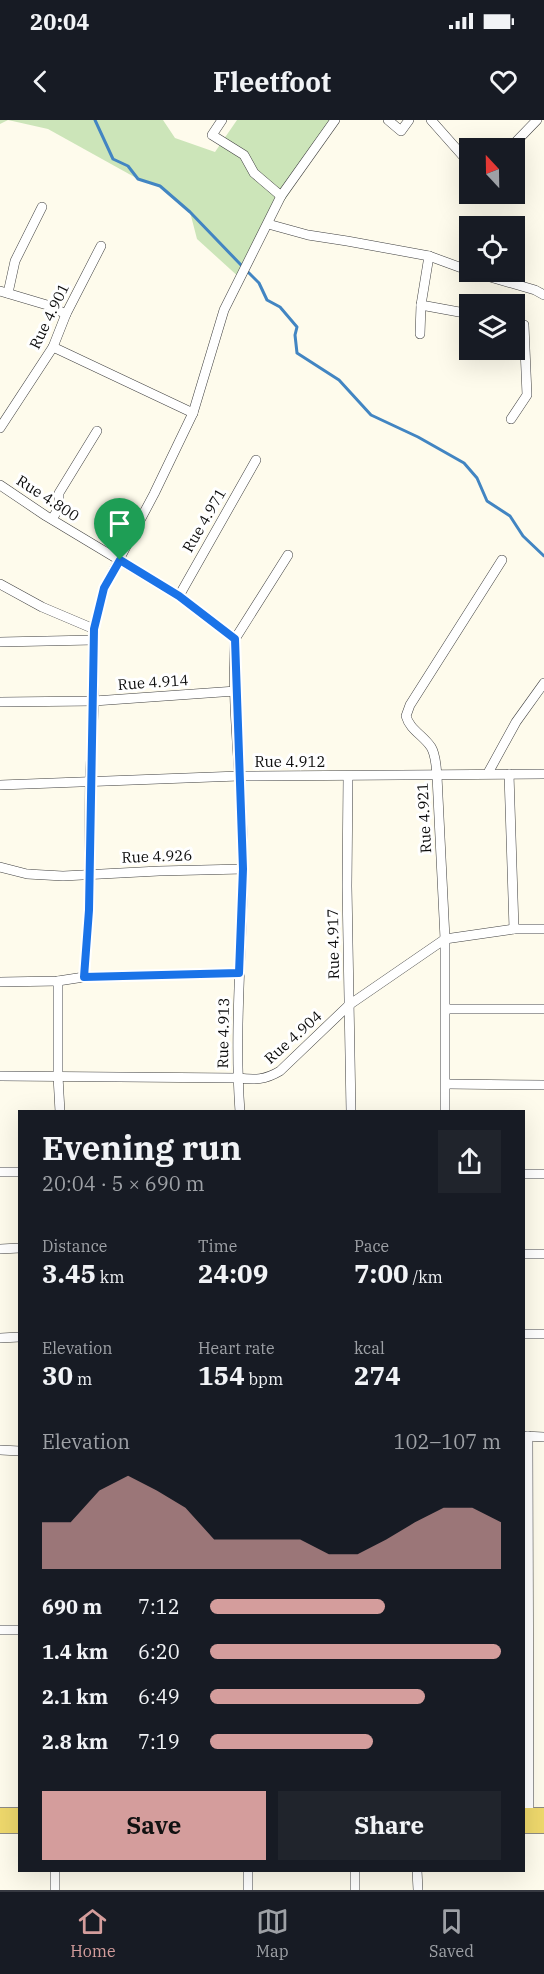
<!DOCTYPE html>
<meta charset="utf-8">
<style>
body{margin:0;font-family:"IBM Plex Serif",serif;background:#20242c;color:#f1f3f6;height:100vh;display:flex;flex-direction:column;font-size:22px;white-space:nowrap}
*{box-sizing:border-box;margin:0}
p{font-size:20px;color:#9ea1a6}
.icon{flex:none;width:33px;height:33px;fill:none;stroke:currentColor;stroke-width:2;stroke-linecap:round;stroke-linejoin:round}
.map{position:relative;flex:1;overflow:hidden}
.panel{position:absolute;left:18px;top:990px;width:507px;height:762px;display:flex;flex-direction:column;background:#171b24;border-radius:0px;box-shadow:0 6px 24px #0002}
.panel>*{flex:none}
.needle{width:39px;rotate:338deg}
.controls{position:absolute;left:459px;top:18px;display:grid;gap:12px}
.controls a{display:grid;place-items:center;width:66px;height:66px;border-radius:0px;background:#171b24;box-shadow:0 6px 24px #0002;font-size:30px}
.pin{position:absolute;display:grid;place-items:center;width:51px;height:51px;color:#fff;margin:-62px -26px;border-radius:50% 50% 50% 0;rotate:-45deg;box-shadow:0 0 6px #0007}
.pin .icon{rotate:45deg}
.round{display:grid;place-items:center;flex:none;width:63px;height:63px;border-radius:0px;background:#20242c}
.head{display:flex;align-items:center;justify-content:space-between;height:102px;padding:0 24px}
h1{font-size:33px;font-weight:700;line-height:45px}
.stats{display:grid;grid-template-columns:repeat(3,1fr);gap:9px;height:102px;padding:6px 24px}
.stats div{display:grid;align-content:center}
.stats b{font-size:26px;font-weight:700}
.stats small{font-size:16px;font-weight:400}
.stats p{font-size:16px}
.chart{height:168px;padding:12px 24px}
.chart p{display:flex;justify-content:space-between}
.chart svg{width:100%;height:108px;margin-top:6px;fill:#d49d9c;opacity:.7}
.action{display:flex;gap:12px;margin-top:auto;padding:12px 24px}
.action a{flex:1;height:69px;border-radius:0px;background:#d49d9c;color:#111;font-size:24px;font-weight:700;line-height:69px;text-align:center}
.action a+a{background:#20242c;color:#f1f3f6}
ul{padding:0 24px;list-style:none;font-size:20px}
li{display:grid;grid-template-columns:96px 72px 1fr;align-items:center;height:45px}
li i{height:15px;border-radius:8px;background:#d49d9c}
.status{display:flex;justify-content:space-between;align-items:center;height:42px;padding:0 30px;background:#171b24;direction:ltr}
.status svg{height:16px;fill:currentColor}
header{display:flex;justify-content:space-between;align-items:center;height:78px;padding:0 24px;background:#171b24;font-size:27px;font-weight:700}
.menu{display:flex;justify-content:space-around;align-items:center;height:84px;border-top:2px solid #363941;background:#171b24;font-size:16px;color:#9ea1a6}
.menu a{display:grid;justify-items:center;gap:3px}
.menu .selected{color:#d49d9c}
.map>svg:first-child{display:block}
</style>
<div class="status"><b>20:04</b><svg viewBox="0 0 49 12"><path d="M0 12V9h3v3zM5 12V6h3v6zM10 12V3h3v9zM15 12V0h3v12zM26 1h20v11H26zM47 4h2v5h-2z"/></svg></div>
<header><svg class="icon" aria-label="back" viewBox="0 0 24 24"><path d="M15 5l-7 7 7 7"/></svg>Fleetfoot<svg class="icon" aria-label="heart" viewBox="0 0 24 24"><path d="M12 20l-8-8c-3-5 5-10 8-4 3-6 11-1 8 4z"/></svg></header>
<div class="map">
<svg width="544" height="1770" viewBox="0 0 544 1770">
<rect width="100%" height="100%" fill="#fefbec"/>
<polygon fill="#cce5b9" points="0,0 163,0 175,18 215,32 237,0 337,0 269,104 241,159 197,119 190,92 160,66 138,59 48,9 8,0 0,4"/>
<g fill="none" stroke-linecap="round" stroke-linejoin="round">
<g stroke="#4285c2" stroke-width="3">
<polyline points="95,0 113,39 128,46 138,59 160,66 190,92 242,146"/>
<polyline points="247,151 259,163 267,180 280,187 297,207 295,215 297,233 339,260 371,295 418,317 464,343 477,358 487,381 510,396 523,416 544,436"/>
</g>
<defs>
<g id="street">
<polyline points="222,0 212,15 244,35 254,53 281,76"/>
<polyline points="388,0 401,11 409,0"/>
<polyline points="431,0 470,44"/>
<polyline points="510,28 537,0"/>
<polyline points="268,104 308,115 347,121 429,136 470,151"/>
<polyline points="429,136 421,185 470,194"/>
<polyline points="473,152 535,170 544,175"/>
<polyline points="0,171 47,185 66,194"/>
<polyline points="8,173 15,141 42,87"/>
<polyline points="420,214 421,185"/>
<polyline points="53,227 193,293"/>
<polyline points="511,299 527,275 524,205 514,204"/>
<polyline points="0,308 53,227 66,194 101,126"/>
<path d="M 0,365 L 46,396 L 179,476 L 235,519 C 231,596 244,673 243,751 C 242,831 234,911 240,992"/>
<polyline points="52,399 59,388 59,373 97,311"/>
<polyline points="0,464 42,487 94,509"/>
<polyline points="179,476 256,340"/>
<polyline points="235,519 288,435"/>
<polyline points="0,522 93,520"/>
<polyline points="0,582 94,581 236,571"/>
<polyline points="488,653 516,602 544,563"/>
<polyline points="509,654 514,809"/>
<polyline points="348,656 347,766 351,992"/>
<polyline points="0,665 239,656 544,654"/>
<polyline points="0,747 27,754 63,756 159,751 243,749"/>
<polyline points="84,857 89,790 90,660 94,581 93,520 94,509 104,468 154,374 193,293 224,190 281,76 335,0"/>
<polyline points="58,861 58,956 60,992"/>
<polyline points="0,862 58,861 84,857 239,853"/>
<polyline points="446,889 544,889"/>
<path d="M 0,956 L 238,958 C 255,960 265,960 280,951 L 349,885 L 445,819 L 514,809 L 544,809"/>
<polyline points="446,964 544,965"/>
<path d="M 445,992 L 445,819 L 437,656 C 436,646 436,635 431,627 C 423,615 410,610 406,596 L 410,585 L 502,440"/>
<polyline points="0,1052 20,1052"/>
<polyline points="524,1054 544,1054"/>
<polyline points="0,1129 20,1128"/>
<polyline points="524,1134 544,1134"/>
<polyline points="524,1214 544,1214"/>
<polyline points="0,1218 20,1217"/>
<polyline points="524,1316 544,1317"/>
<polyline points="528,1316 529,1695"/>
<polyline points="0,1330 20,1331"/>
<polyline points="0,1510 20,1510"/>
<polyline points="355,1750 355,1770"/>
<polyline points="417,1750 418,1770"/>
<polyline points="55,1770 55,1750"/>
<polyline points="248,1770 248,1750"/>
</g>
<g id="primary">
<polyline points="0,1695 20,1695"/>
<polyline points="524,1695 544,1695"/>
<polyline points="0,1706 20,1706"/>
<polyline points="524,1706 544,1706"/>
</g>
</defs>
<use href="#street" stroke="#3f3f3f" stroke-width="10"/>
<use href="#primary" stroke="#1d1d1d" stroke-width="15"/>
<use href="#street" stroke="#fff" stroke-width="9"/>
<use href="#primary" stroke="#eed86c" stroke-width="14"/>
</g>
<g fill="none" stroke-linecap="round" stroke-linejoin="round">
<defs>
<polygon id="route" points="120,440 179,476 235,519 243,749 239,853 84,857 89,790 94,509 104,468"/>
</defs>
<use href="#route" stroke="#fff" stroke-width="12"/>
<use href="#route" stroke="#1a73e8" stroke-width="8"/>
</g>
<g text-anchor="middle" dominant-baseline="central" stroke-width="6" stroke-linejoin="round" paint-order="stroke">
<g font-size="15" fill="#0c0c0c" stroke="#fff">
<text transform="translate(49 196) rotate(-64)">Rue 4.901</text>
<text transform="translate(48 378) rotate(33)">Rue 4.800</text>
<text transform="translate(204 400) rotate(-60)">Rue 4.971</text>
<text transform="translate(153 562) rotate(-4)">Rue 4.914</text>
<text x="290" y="641">Rue 4.912</text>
<text transform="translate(424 698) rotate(-93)">Rue 4.921</text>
<text transform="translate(157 736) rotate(-2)">Rue 4.926</text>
<text transform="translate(333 824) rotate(-91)">Rue 4.917</text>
<text transform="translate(223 913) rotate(-89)">Rue 4.913</text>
<text transform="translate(293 917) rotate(-42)">Rue 4.904</text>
</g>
</g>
</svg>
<div class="controls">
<a><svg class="needle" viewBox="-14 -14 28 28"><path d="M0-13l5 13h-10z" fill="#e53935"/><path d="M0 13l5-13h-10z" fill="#9ea1a6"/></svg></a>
<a><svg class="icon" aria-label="locate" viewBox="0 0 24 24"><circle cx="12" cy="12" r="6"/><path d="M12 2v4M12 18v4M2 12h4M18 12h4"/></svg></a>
<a><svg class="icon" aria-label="layers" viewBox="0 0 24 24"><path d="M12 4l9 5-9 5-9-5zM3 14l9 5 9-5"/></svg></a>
</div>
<div class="pin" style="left:120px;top:440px;background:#1e9e55"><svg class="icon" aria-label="arrive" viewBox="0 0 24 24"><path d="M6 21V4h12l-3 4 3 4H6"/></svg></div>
<section class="panel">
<div class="head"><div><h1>Evening run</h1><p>20:04 · 5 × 690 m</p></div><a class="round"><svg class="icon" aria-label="share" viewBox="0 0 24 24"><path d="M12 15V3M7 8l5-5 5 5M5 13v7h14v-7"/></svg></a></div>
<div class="stats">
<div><p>Distance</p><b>3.45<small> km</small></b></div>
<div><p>Time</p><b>24:09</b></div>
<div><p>Pace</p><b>7:00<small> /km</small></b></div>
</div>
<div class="stats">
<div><p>Elevation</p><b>30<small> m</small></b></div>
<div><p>Heart rate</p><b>154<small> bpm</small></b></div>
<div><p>kcal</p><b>274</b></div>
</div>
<div class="chart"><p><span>Elevation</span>102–107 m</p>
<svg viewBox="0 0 160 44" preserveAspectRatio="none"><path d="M0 44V25L10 25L20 12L30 6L40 12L50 19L60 32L70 32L80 32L90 32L100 38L110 38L120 32L130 25L140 19L150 19L160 25V44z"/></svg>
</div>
<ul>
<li><b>690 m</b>7:12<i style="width:60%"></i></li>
<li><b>1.4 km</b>6:20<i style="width:100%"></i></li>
<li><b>2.1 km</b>6:49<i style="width:74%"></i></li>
<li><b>2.8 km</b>7:19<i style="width:56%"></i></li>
</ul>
<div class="action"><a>Save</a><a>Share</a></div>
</section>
</div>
<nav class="menu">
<a class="selected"><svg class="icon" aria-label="home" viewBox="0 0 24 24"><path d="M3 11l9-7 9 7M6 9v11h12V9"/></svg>Home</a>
<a><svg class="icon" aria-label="map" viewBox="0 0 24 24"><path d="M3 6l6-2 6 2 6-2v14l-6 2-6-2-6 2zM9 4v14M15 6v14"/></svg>Map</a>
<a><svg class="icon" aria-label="saved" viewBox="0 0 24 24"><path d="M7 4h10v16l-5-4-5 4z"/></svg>Saved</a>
</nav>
